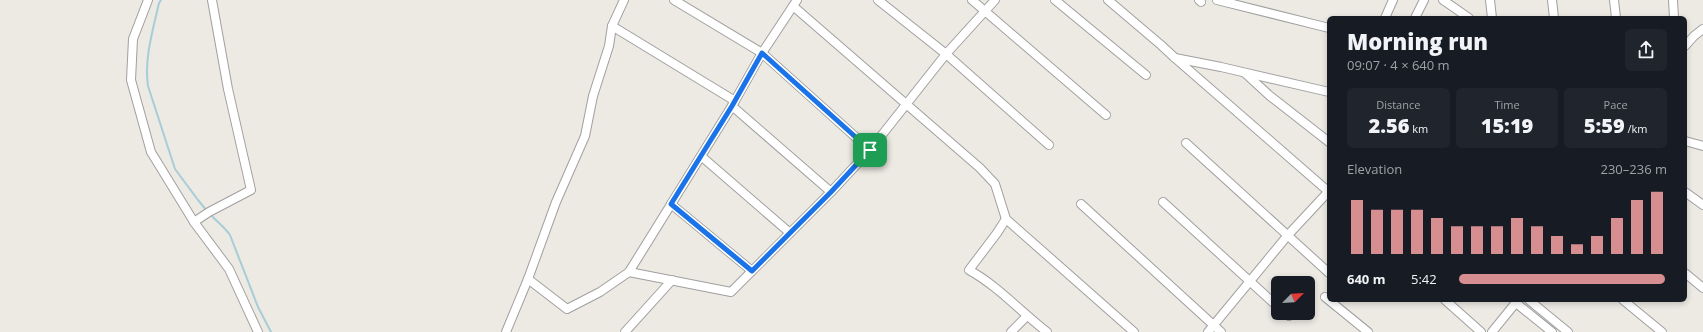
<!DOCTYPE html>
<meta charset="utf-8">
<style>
body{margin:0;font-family:"Open Sans",sans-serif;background:#20242c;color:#f1f3f6;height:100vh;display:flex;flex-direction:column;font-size:15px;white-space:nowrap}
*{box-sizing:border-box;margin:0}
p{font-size:13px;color:#9ea1a6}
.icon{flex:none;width:22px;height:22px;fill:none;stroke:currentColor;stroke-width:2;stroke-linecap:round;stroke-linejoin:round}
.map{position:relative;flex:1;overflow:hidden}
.panel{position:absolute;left:1327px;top:16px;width:360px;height:286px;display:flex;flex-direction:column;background:#171b24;border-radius:6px;box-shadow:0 2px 6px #0003}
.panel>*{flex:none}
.needle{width:26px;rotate:66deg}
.buttons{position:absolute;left:1271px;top:276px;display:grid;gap:8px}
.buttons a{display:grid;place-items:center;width:44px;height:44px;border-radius:6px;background:#171b24;box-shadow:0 2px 6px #0003;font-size:20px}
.pin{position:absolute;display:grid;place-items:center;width:34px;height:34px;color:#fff;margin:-17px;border-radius:8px;box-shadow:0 2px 6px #0006}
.round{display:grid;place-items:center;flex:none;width:42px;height:42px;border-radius:6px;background:#20242c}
.overview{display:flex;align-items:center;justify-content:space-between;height:68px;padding:0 20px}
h1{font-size:22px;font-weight:800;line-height:30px}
.figures{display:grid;grid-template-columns:repeat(3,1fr);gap:6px;height:68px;padding:4px 20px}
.figures div{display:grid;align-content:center;border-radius:6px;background:#20242c;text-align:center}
.figures b{font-size:20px;font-weight:800}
.figures small{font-size:11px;font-weight:400}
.figures p{font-size:11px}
.chart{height:112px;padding:8px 20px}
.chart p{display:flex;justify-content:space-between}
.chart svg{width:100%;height:72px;margin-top:4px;stroke:#d68e91;stroke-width:6}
ul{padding:0 20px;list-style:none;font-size:13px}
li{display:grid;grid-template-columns:64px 48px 1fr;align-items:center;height:30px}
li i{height:10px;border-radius:5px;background:#d68e91}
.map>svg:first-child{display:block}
</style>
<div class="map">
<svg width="1703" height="332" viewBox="0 0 1703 332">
<rect width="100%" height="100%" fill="#ede9e3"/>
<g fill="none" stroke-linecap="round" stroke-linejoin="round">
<g stroke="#a7cdd7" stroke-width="2">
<path d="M 161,0 L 159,3 C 153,30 144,58 148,86 L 175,169 L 198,200 L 207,211"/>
<path d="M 210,214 C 217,222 225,227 230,235 L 258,307 L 271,332"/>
</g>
<defs>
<g id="minor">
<polyline points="148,0 133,39 131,80 151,152 194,222 229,269 258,332"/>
<polyline points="674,0 762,53 870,150"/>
<polyline points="878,0 946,54 1049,145"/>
<polyline points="972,0 1106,115"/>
<polyline points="1055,0 1146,75"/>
<polyline points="1108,0 1161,45 1175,58 1329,192"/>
<polyline points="1199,0 1201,2"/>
<polyline points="1217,0 1329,28"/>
<polyline points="1443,0 1469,18"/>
<polyline points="1490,0 1492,18"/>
<polyline points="1552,0 1554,18"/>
<polyline points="1614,0 1616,18"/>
<polyline points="1673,0 1674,18"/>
<polyline points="793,6 980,168 995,184 1006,219 1134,332"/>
<polyline points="1385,18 1393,0"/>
<polyline points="1415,18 1424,0"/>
<polyline points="612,26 735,101"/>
<polyline points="1685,46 1694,36 1703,29"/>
<polyline points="1175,58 1221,67 1329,92"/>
<polyline points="1245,73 1270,96 1329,142"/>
<polyline points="732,106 831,192"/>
<polyline points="1685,141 1703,146"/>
<polyline points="1186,143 1329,273"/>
<polyline points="701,156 790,233"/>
<polyline points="1685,192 1703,205"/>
<polyline points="1163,202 1278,307"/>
<polyline points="671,204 752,271"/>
<polyline points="1081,204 1221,332"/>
<path d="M 1006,219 L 997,233 L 969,270 C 998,286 1021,312 1047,332"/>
<polyline points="194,222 209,212 251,190 228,89 212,0"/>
<polyline points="629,272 731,292 831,192 870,150 946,54 995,0"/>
<polyline points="1685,273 1703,288"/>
<polyline points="528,279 567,309 600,292 629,272 732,106 762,53 797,0"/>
<polyline points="1325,297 1368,332"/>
<polyline points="1445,300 1481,332"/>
<polyline points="1529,300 1568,332"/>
<polyline points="1623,300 1662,332"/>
<polyline points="1516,303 1552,332"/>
<polyline points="1285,313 1289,316"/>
<polyline points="506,332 528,279 556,202 585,136 593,96 609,46 612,26 624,0"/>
<polyline points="625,332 672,280"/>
<polyline points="1011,332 1027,316"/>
<polyline points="1208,332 1288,235 1329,191"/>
<polyline points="1492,332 1518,300"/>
</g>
</defs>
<use href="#minor" stroke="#a0a0a0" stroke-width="10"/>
<use href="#minor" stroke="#fff" stroke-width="8"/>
</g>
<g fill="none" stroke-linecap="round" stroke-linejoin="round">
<defs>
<polygon id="route" points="762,53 870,150 831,192 752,271 671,204 732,106"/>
</defs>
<use href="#route" stroke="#fff" stroke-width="8"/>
<use href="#route" stroke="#1a73e8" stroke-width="5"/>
</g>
</svg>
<div class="buttons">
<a><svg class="needle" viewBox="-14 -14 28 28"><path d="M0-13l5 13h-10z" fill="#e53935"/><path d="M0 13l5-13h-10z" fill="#9ea1a6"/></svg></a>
</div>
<div class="pin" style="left:870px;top:150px;background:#1e9e55"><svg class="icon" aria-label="arrive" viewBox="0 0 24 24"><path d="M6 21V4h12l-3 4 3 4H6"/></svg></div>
<section class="panel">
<div class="overview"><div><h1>Morning run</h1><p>09:07 · 4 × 640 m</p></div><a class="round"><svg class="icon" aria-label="share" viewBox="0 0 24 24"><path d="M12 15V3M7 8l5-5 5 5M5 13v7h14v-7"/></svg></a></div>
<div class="figures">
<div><p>Distance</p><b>2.56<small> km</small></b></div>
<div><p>Time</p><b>15:19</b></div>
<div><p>Pace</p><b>5:59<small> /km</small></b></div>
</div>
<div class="chart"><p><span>Elevation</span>230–236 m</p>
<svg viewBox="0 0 160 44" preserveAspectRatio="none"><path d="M5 44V11M15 44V17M25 44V17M35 44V17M45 44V22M55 44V27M65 44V27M75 44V27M85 44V22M95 44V27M105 44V33M115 44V38M125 44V33M135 44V22M145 44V11M155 44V6"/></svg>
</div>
<ul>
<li><b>640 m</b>5:42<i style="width:99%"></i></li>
</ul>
</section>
</div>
